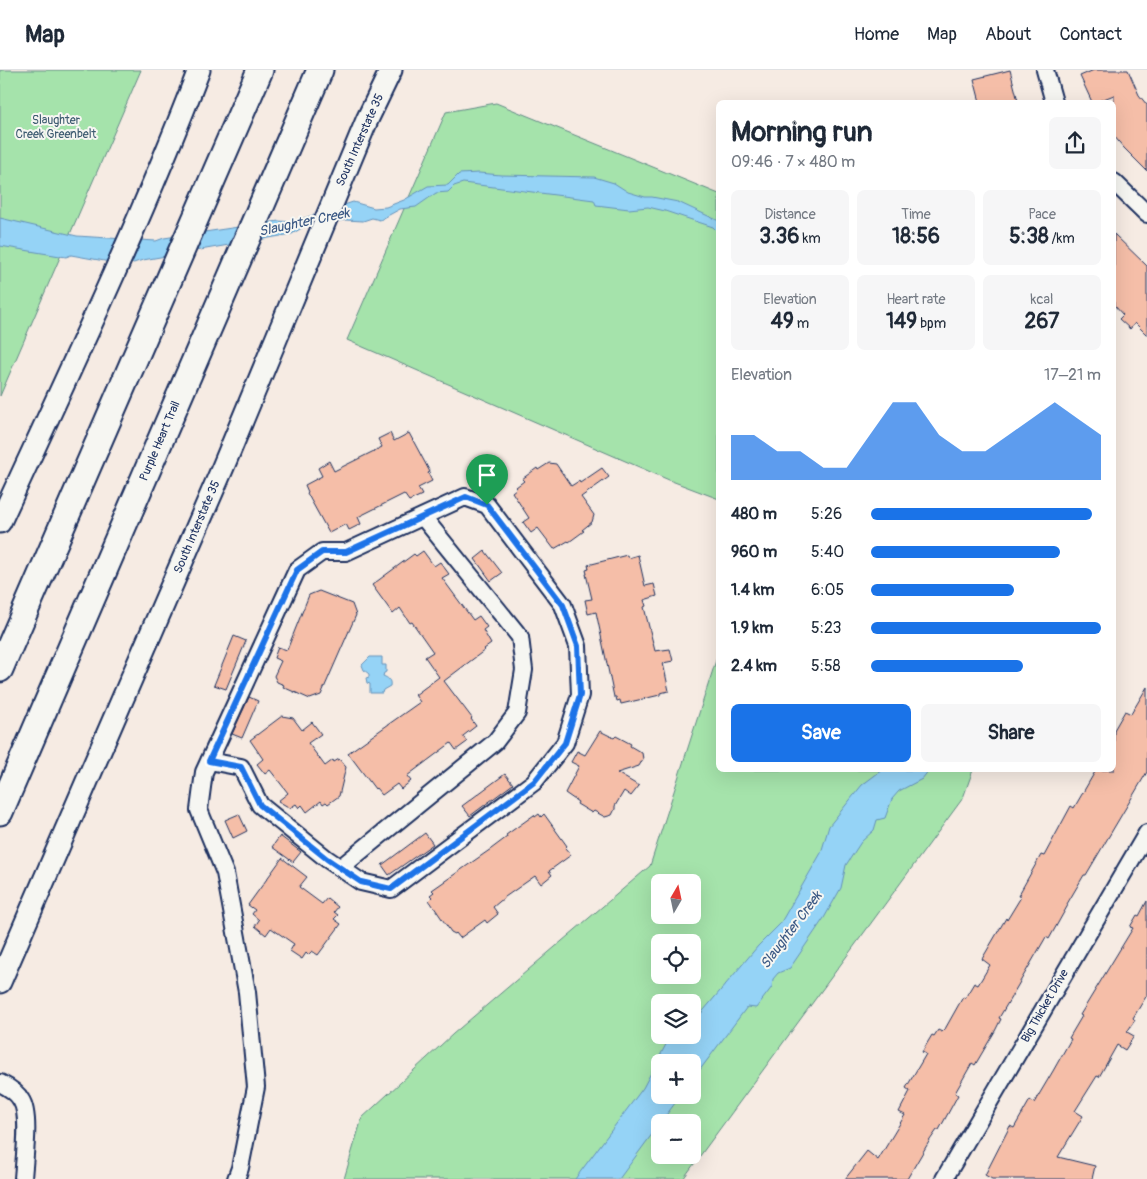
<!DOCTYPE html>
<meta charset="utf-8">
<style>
body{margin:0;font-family:Pangolin,sans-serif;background:#f6f6f7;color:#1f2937;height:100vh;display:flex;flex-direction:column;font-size:19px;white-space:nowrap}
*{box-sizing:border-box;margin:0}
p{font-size:16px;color:#747a83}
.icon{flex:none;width:28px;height:28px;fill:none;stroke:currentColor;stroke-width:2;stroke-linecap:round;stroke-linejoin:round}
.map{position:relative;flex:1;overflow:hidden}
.sheet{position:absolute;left:716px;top:30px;width:400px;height:672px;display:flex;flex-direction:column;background:#fff;border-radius:8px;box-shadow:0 5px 20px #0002}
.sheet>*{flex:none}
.needle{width:32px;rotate:9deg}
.controls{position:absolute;left:651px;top:804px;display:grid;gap:10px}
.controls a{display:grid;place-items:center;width:50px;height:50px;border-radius:8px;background:#fff;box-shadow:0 5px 20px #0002;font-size:25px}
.pin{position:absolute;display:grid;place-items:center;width:42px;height:42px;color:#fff;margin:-51px -21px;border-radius:50% 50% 50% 0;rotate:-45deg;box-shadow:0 0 5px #0007}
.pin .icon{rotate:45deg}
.round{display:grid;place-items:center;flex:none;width:52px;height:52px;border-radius:8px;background:#f6f6f7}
.headline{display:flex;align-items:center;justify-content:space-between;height:85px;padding:0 15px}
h1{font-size:28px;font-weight:700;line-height:38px}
.metrics{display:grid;grid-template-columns:repeat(3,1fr);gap:8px;height:85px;padding:5px 15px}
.metrics div{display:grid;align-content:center;border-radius:8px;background:#f6f6f7;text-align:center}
.metrics b{font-size:21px;font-weight:700}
.metrics small{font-size:14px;font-weight:400}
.metrics p{font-size:14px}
.chart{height:140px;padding:10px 15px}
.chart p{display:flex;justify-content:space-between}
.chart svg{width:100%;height:90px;margin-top:5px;fill:#1a73e8;opacity:.7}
.cta{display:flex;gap:10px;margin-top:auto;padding:10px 15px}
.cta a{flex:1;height:58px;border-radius:8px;background:#1a73e8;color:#fff;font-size:20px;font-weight:700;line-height:58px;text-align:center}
.cta a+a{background:#f6f6f7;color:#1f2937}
ul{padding:0 15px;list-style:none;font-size:16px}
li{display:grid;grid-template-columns:80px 60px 1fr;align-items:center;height:38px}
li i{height:12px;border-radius:6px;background:#1a73e8}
header{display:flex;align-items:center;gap:30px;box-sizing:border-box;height:70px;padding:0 25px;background:#fff;border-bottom:1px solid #e0e1e3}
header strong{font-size:24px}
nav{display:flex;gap:28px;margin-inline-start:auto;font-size:18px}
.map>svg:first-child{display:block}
</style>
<header>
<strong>Map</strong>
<nav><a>Home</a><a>Map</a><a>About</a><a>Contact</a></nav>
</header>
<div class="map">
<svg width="1147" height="1109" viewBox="0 0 1147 1109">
<rect width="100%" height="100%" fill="#f6ebe3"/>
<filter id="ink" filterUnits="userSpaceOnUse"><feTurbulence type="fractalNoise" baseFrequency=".02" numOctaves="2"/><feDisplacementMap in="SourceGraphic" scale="10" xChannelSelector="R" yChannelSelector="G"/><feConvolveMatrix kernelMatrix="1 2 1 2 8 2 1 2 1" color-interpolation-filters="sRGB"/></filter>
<g filter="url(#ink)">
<g fill="#a5e3ab" stroke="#608984" fill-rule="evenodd">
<polygon points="0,0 141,0 0,326"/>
<polygon points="496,33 719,124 719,429 669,410 347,270 446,42"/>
<path d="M 719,581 L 719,700 L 973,700 L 963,728 L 683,1109 L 344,1109 L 362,1048 L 453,964 L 650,796 ZM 660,812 L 692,812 L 692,845 L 660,845 ZM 660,872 L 692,872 L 692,905 L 660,905 ZM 660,932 L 692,932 L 692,965 L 660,965 ZM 660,992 L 692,992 L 692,1025 L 660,1025 ZM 660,1052 L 692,1052 L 692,1085 L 660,1085 Z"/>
</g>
<g fill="#95d3f6" stroke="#6491b9">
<polygon points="479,103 501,105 594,107 614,113 628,122 645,127 652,127 678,132 719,151 719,163 713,157 665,141 648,137 629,139 596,135 594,130 463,113 454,116 448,122 436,123 416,137 400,139 380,150 372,148 363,151 346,150 305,156 292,164 143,190 127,195 71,185 66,187 0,176 0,148 77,166 156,171 164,168 279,151 292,152 353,132 374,138 386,137 404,130 428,116 448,115 459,104"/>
<path d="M 370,587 L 382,587 L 382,595 L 386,595 L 386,602 L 384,603 L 383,606 C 388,608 391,610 390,616 L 383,620 L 382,623 L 370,623 L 370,614 L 367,613 L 366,608 L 369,607 L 369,604 L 364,600 L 362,595 Z"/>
<polygon points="882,700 929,700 922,709 899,721 892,729 885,748 877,750 874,760 861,772 846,795 841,818 824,848 790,898 778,903 773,909 772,917 756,938 747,937 693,1009 692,992 660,992 660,1025 681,1025 619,1109 575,1109 643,1018 671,965 692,965 693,953 758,876 780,854 821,783 829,756 862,715"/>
</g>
<g fill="#f5bea8" stroke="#1b2f5e">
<polygon points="1010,0 1018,31 1011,32 980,32 974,9"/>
<polygon points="1094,0 1128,0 1139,25 1147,35 1147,101 1124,78 1114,66 1114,25 1096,32 1092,32 1080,6"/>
<polygon points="1114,164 1147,196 1147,265 1135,253 1130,259 1119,249 1123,245 1114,235"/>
<polygon points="390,363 394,371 409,363 430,402 428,403 432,411 418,418 422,425 409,431 404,424 358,447 361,454 349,460 346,454 329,463 307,423 308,422 305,415 322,406 318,398 329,391 334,401 382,377 378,369"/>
<polygon points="549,393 556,394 571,416 579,411 580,413 602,398 609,407 581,427 594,445 592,452 582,460 584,461 569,472 568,471 554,479 538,458 531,463 523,452 529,448 512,422 517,418 516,417 524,411 522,409 537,398 538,400"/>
<polygon points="423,481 434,496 440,492 449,504 442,508 473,550 479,546 487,557 483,560 491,574 484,579 485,580 444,611 472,648 471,649 476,656 463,666 467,672 456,680 451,673 407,706 411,711 401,719 397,714 382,725 376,718 375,719 348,683 420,632 415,625 439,607 425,587 433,582 412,552 410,553 400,538 393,544 372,515 414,484 416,486"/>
<polygon points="485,481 502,503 491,511 475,489"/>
<polygon points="627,485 628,488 638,485 645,516 654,514 657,526 644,530 646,536 644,537 655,581 670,579 673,591 663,593 669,621 660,623 660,625 621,634 620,630 617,631 616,627 614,627 596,542 588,544 585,530 592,529 586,504 587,504 586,500 589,499 588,495"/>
<polygon points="319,521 352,534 356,545 321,625 310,629 283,617 284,615 277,612 274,606 281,591 274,588 278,577 287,580 309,525"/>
<polygon points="234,566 246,571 226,619 214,615"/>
<polygon points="1147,617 1147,702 1086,805 1084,805 1067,834 1068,835 1049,869 1046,867 999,948 1001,949 995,961 975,995 972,993 955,1023 958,1025 939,1060 937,1060 930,1070 907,1109 845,1109 867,1081 878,1090 905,1045 899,1042 910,1021 906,1018 926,984 922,982 929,970 932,965 934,966 938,960 942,962 945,959 963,927 965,928 974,913 978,915 990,895 982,889 1006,848 1007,850 1021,827 1018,826 1041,785 1044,786 1071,736 1074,738 1096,700 1114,700 1114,660 1125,641 1131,644"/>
<polygon points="249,627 258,631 242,668 232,664"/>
<polygon points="282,646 293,648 302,660 312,652 321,664 308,673 325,696 333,690 334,692 339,689 346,697 339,726 328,734 326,732 323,734 321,731 307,742 302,735 299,738 296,734 290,738 278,731 288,723 270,700 265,704 257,694 263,689 250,670"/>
<polygon points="600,661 614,668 616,666 631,674 630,676 642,683 643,689 639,696 617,703 639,716 631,726 624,721 615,736 615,739 612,745 605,747 594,741 592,743 577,734 578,732 565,723 579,696 571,692 577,681 585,685"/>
<polygon points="505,704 513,714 470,746 462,736"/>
<polygon points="239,744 247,761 233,768 225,750"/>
<polygon points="539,744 541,747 544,744 567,776 565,778 571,785 549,801 552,805 541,814 535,806 505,827 493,837 498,844 487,853 485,850 460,868 456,863 455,864 451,862 429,830 432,827 430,825 434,822 432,820 491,779 507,767 506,765 534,745 535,747"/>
<polygon points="425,763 433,774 389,805 382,795"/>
<polygon points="280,766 301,782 293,792 272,777"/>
<polygon points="282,788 307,807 299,817 322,834 327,828 338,837 334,842 338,845 334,849 341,854 318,885 312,881 308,885 306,883 302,889 290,881 294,874 271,858 266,865 255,856 259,850 252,844 255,840 248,835"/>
<polygon points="1147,831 1147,925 1133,948 1135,950 1127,962 1134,966 1125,980 1117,975 1099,1007 1097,1006 1075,1041 1083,1046 1058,1087 1095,1096 1092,1109 992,1109 985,1105 1010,1056 1014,1058 1030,1030 1034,1033 1053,1001 1071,969 1069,968 1082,946 1080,945 1133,858 1130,857 1137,845 1139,846"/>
</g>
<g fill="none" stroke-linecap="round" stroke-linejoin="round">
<defs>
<g id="minor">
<polyline points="1045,0 1054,32"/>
<polyline points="1114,112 1147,144"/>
<polyline points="209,691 241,697 260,735 327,789 361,812 391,819 534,712 565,673 580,625 578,576 563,535 487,435 465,427 346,482 322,482 297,500 204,702 199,740 225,803 247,922 256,1017 240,1098 236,1109"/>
<polyline points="340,798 495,672 517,643 524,600 520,567 423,447"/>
<path d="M 0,1013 C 8,1017 17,1022 21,1030 C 31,1045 24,1090 23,1109"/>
<polyline points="944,1109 1147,763"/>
</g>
<g id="major">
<path d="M 0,452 C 69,302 140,154 199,0"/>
<polyline points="0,912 223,397 367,50 391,0"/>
</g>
<g id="highway">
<polyline points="0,599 260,0"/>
<polyline points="0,742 320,0"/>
</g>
</defs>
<use href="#minor" stroke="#1b2f5e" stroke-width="20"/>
<use href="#major" stroke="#1b2f5e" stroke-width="25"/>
<use href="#highway" stroke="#1b2f5e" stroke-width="29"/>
<use href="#minor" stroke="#f6f6f2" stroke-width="16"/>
<use href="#major" stroke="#f6f6f2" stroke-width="21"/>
<use href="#highway" stroke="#f6f6f2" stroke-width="25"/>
</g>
</g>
<g fill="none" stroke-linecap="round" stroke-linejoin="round" filter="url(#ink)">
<defs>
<polygon id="route" points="466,427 487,435 563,535 578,576 580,625 565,673 534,712 391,819 361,812 327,789 260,735 241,697 209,691 297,500 322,482 346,482"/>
</defs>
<use href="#route" stroke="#fff" stroke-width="10"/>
<use href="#route" stroke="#1a73e8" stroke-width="6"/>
</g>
<g text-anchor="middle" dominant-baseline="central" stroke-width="4" stroke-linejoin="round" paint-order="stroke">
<g font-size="12" fill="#3e5c71" stroke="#f6f6f2">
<text x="56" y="50">Slaughter<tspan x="56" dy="14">Creek Greenbelt</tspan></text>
</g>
<g font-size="12" fill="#1b2f5e" stroke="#f6f6f2">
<text transform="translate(360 70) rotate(-66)">South Interstate 35</text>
<text transform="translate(160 371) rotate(-67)">Purple Heart Trail</text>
<text transform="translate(197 457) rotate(-67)">South Interstate 35</text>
<text transform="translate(1045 936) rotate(-60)">Big Thicket Drive</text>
</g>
<g font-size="14" font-style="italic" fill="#3a5884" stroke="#f6f6f2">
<text transform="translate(304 152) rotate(-12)">Slaughter Creek</text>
<text transform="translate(791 860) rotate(-53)">Slaughter Creek</text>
</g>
</g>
</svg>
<div class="controls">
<a><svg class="needle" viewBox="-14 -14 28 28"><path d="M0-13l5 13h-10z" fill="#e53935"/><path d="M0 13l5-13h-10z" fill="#747a83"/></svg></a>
<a><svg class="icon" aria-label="locate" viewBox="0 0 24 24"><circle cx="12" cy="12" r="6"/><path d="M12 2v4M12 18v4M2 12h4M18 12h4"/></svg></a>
<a><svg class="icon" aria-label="layers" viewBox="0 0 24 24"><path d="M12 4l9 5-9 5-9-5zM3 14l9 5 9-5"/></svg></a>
<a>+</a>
<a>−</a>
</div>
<div class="pin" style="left:487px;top:435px;background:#1e9e55"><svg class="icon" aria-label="arrive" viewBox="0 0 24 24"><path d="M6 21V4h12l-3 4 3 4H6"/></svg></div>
<section class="sheet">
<div class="headline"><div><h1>Morning run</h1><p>09:46 · 7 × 480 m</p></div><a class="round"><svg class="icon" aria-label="share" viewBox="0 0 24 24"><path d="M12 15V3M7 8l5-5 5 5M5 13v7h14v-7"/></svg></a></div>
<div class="metrics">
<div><p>Distance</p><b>3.36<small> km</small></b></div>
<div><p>Time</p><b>18:56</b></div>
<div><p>Pace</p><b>5:38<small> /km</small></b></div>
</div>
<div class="metrics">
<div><p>Elevation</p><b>49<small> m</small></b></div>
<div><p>Heart rate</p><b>149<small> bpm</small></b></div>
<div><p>kcal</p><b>267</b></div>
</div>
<div class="chart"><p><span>Elevation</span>17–21 m</p>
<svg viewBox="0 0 160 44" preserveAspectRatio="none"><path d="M0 44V22L10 22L20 30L30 30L40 38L50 38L60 22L70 6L80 6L90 22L100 30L110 30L120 22L130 14L140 6L150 14L160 22V44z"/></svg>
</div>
<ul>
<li><b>480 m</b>5:26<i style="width:96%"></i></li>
<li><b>960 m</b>5:40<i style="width:82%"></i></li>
<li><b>1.4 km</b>6:05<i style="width:62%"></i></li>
<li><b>1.9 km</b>5:23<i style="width:100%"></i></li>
<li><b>2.4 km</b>5:58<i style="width:66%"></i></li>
</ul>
<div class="cta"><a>Save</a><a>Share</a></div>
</section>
</div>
